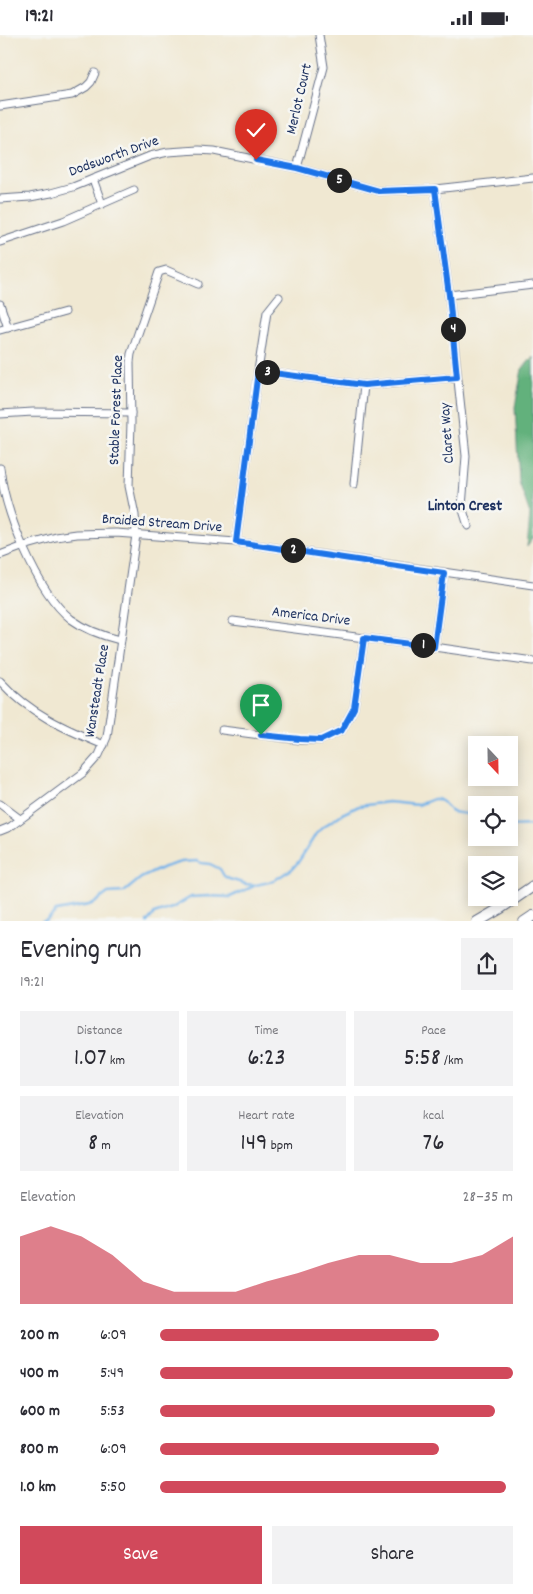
<!DOCTYPE html>
<meta charset="utf-8">
<style>
body{margin:0;font-family:Dekko,sans-serif;background:#f2f2f3;color:#2b2b33;height:100vh;display:flex;flex-direction:column;font-size:19px;white-space:nowrap}
*{box-sizing:border-box;margin:0}
p{font-size:16px;color:#7c7c81}
.icon{flex:none;width:28px;height:28px;fill:none;stroke:currentColor;stroke-width:2;stroke-linecap:round;stroke-linejoin:round}
.map{position:relative;height:886px;overflow:hidden}
.sheet{display:flex;flex-direction:column;background:#fff;flex:1}
.sheet>*{flex:none}
.needle{width:32px;rotate:158deg}
.controls{position:absolute;left:468px;top:701px;display:grid;gap:10px}
.controls a{display:grid;place-items:center;width:50px;height:50px;border-radius:0px;background:#fff;box-shadow:0 2px 12px #0003;font-size:25px}
.pin{position:absolute;display:grid;place-items:center;width:42px;height:42px;color:#fff;margin:-51px -21px;border-radius:50% 50% 50% 0;rotate:-45deg;box-shadow:0 0 5px #0007}
.pin .icon{rotate:45deg}
.km{position:absolute;width:25px;height:25px;margin:-12px;border-radius:50%;background:#222;color:#fff;font-size:14px;line-height:25px;text-align:center}
.round{display:grid;place-items:center;flex:none;width:52px;height:52px;border-radius:0px;background:#f2f2f3}
.head{display:flex;align-items:center;justify-content:space-between;height:85px;padding:0 20px}
h1{font-size:28px;font-weight:600;line-height:38px}
.figures{display:grid;grid-template-columns:repeat(3,1fr);gap:8px;height:85px;padding:5px 20px}
.figures div{display:grid;align-content:center;border-radius:0px;background:#f2f2f3;text-align:center}
.figures b{font-size:25px;font-weight:600}
.figures small{font-size:14px;font-weight:400}
.figures p{font-size:14px}
.chart{height:140px;padding:10px 20px}
.chart p{display:flex;justify-content:space-between}
.chart svg{width:100%;height:90px;margin-top:5px;fill:#d1495b;opacity:.7}
.button{display:flex;gap:10px;margin-top:auto;padding:10px 20px}
.button a{flex:1;height:58px;border-radius:0px;background:#d1495b;color:#fff;font-size:20px;font-weight:600;line-height:58px;text-align:center}
.button a+a{background:#f2f2f3;color:#2b2b33}
ul{padding:0 20px;list-style:none;font-size:16px}
li{display:grid;grid-template-columns:80px 60px 1fr;align-items:center;height:38px}
li i{height:12px;border-radius:6px;background:#d1495b}
.status{display:flex;justify-content:space-between;align-items:center;height:35px;padding:0 25px;background:#fff;direction:ltr}
.status svg{height:14px;fill:currentColor}
.map>svg:first-child{display:block}
</style>
<div class="status"><b>19:21</b><svg viewBox="0 0 49 12"><path d="M0 12V9h3v3zM5 12V6h3v6zM10 12V3h3v9zM15 12V0h3v12zM26 1h20v11H26zM47 4h2v5h-2z"/></svg></div>
<div class="map">
<svg width="533" height="887" viewBox="0 0 533 887">
<rect width="100%" height="100%" fill="#f6f6f2"/>
<filter id="ink" filterUnits="userSpaceOnUse"><feTurbulence type="fractalNoise" baseFrequency=".02" numOctaves="2"/><feDisplacementMap in="SourceGraphic" scale="10" xChannelSelector="R" yChannelSelector="G"/><feConvolveMatrix kernelMatrix="1 2 1 2 8 2 1 2 1" color-interpolation-filters="sRGB"/></filter>
<filter id="wash" filterUnits="userSpaceOnUse"><feTurbulence type="fractalNoise" baseFrequency=".0096" numOctaves="4" result="noise"/><feDisplacementMap in="SourceGraphic" scale="20" xChannelSelector="R" yChannelSelector="G"/><feGaussianBlur stdDeviation="1.12" result="paint"/><feColorMatrix in="noise" values="0 0 0 0 0 0 0 0 0 0 0 0 0 0 0 0 0 1.4 0 .05"/><feComposite in="paint" operator="in"/></filter>
<g filter="url(#wash)">
<rect width="100%" height="100%" fill="#f0e8d2"/>
<polygon fill="#62b17c" stroke="#3e706d" points="533,322 533,503 527,512 530,479 519,447 515,372 522,334"/>
<g fill="none" stroke-linecap="round" stroke-linejoin="round">
<g stroke="#76b4e9" stroke-width="2.5">
<polyline points="509,791 533,790"/>
<polyline points="42,887 47,885 56,876 89,870 96,867 108,858 124,857 141,843 164,832 181,827 197,826 201,828 210,829 220,834 224,841 229,844 246,849 256,850 273,846 292,834 299,826 316,799 323,792 342,779 359,771 388,767 418,770 433,764 438,764 443,767 452,777 467,779 476,786"/>
<polyline points="147,887 154,879 172,873 191,862 208,861 230,862 254,851"/>
</g>
</g>
</g>
<g filter="url(#ink)">
<g fill="none" stroke-linecap="round" stroke-linejoin="round">
<defs>
<g id="street">
<polyline points="0,71 72,60 86,52 91,47 95,38"/>
<polyline points="297,133 324,32 319,0"/>
<polyline points="93,144 102,169"/>
<polyline points="435,154 449,260 466,421 462,472 468,491"/>
<polyline points="0,164 30,162 51,158 73,152 150,121 168,117 198,115 214,116 297,133 379,156 435,154 533,143"/>
<polyline points="0,207 63,186 134,155"/>
<polyline points="449,260 533,250"/>
<polyline points="0,269 8,293"/>
<polyline points="0,295 65,277"/>
<polyline points="258,336 364,350 457,342"/>
<polyline points="0,379 33,377 131,378"/>
<path d="M 0,433 C 5,477 36,556 71,584 C 86,595 103,601 120,605"/>
<polyline points="354,449 364,350"/>
<polyline points="236,507 258,336 267,277 279,262"/>
<polyline points="0,520 24,511 56,502 77,499 116,498 236,507 533,550"/>
<polyline points="233,586 434,612 533,626"/>
<polyline points="434,612 444,538"/>
<path d="M 0,646 C 29,678 65,694 104,710"/>
<polyline points="222,695 300,705 321,705 342,695 354,673 364,603"/>
<polyline points="0,769 20,784"/>
<polyline points="0,796 10,792 83,738 99,720 107,702 136,500 135,480 129,451 131,387 130,327 131,319 159,237 166,235 198,249"/>
</g>
<g id="secondary">
<polyline points="477,887 501,873 533,851"/>
<polyline points="524,887 533,881"/>
</g>
</defs>
<use href="#street" stroke="#667087" stroke-width="9"/>
<use href="#secondary" stroke="#667087" stroke-width="12"/>
<use href="#street" stroke="#fff" stroke-width="7"/>
<use href="#secondary" stroke="#fff" stroke-width="10"/>
</g>
</g>
<g fill="none" stroke-linecap="round" stroke-linejoin="round" filter="url(#ink)">
<defs>
<polyline id="route" points="256,125 297,133 379,156 435,154 449,260 457,342 364,350 258,336 236,507 444,538 434,612 364,603 354,673 342,695 321,705 300,704 261,700"/>
</defs>
<use href="#route" stroke="#fff" stroke-width="10"/>
<use href="#route" stroke="#1a73e8" stroke-width="6"/>
</g>
<g text-anchor="middle" dominant-baseline="central" stroke-width="5" stroke-linejoin="round" paint-order="stroke">
<g font-size="15" fill="#1b2f5e" stroke="#f6f6f2">
<text transform="translate(300 64) rotate(-77)">Merlot Court</text>
<text transform="translate(114 122) rotate(-20)">Dodsworth Drive</text>
<text transform="translate(117 375) rotate(-88)">Stable Forest Place</text>
<text transform="translate(448 398) rotate(-94)">Claret Way</text>
<text transform="translate(162 489) rotate(4)">Braided Stream Drive</text>
<text transform="translate(311 582) rotate(7)">America Drive</text>
<text transform="translate(98 656) rotate(-81)">Wansteadt Place</text>
</g>
<g font-size="16" font-weight="bold" fill="#1b2f5e" stroke="#f6f6f2">
<text x="465" y="471">Linton Crest</text>
</g>
</g>
</svg>
<div class="controls">
<a><svg class="needle" viewBox="-14 -14 28 28"><path d="M0-13l5 13h-10z" fill="#e53935"/><path d="M0 13l5-13h-10z" fill="#7c7c81"/></svg></a>
<a><svg class="icon" aria-label="locate" viewBox="0 0 24 24"><circle cx="12" cy="12" r="6"/><path d="M12 2v4M12 18v4M2 12h4M18 12h4"/></svg></a>
<a><svg class="icon" aria-label="layers" viewBox="0 0 24 24"><path d="M12 4l9 5-9 5-9-5zM3 14l9 5 9-5"/></svg></a>
</div>
<div class="pin" style="left:261px;top:700px;background:#1e9e55"><svg class="icon" aria-label="arrive" viewBox="0 0 24 24"><path d="M6 21V4h12l-3 4 3 4H6"/></svg></div>
<div class="pin" style="left:256px;top:125px;background:#d93025"><svg class="icon" aria-label="check" viewBox="0 0 24 24"><path d="M5 12l5 5 9-10"/></svg></div>
<b class="km" style="left:423px;top:610px">1</b>
<b class="km" style="left:293px;top:515px">2</b>
<b class="km" style="left:267px;top:337px">3</b>
<b class="km" style="left:453px;top:294px">4</b>
<b class="km" style="left:339px;top:145px">5</b>
</div>
<section class="sheet">
<div class="head"><div><h1>Evening run</h1><p>19:21</p></div><a class="round"><svg class="icon" aria-label="share" viewBox="0 0 24 24"><path d="M12 15V3M7 8l5-5 5 5M5 13v7h14v-7"/></svg></a></div>
<div class="figures">
<div><p>Distance</p><b>1.07<small> km</small></b></div>
<div><p>Time</p><b>6:23</b></div>
<div><p>Pace</p><b>5:58<small> /km</small></b></div>
</div>
<div class="figures">
<div><p>Elevation</p><b>8<small> m</small></b></div>
<div><p>Heart rate</p><b>149<small> bpm</small></b></div>
<div><p>kcal</p><b>76</b></div>
</div>
<div class="chart"><p><span>Elevation</span>28–35 m</p>
<svg viewBox="0 0 160 44" preserveAspectRatio="none"><path d="M0 44V11L10 6L20 11L30 20L40 33L50 38L60 38L70 38L80 33L90 29L100 24L110 20L120 20L130 24L140 24L150 20L160 11V44z"/></svg>
</div>
<ul>
<li><b>200 m</b>6:09<i style="width:79%"></i></li>
<li><b>400 m</b>5:49<i style="width:100%"></i></li>
<li><b>600 m</b>5:53<i style="width:95%"></i></li>
<li><b>800 m</b>6:09<i style="width:79%"></i></li>
<li><b>1.0 km</b>5:50<i style="width:98%"></i></li>
</ul>
<div class="button"><a>Save</a><a>Share</a></div>
</section>
